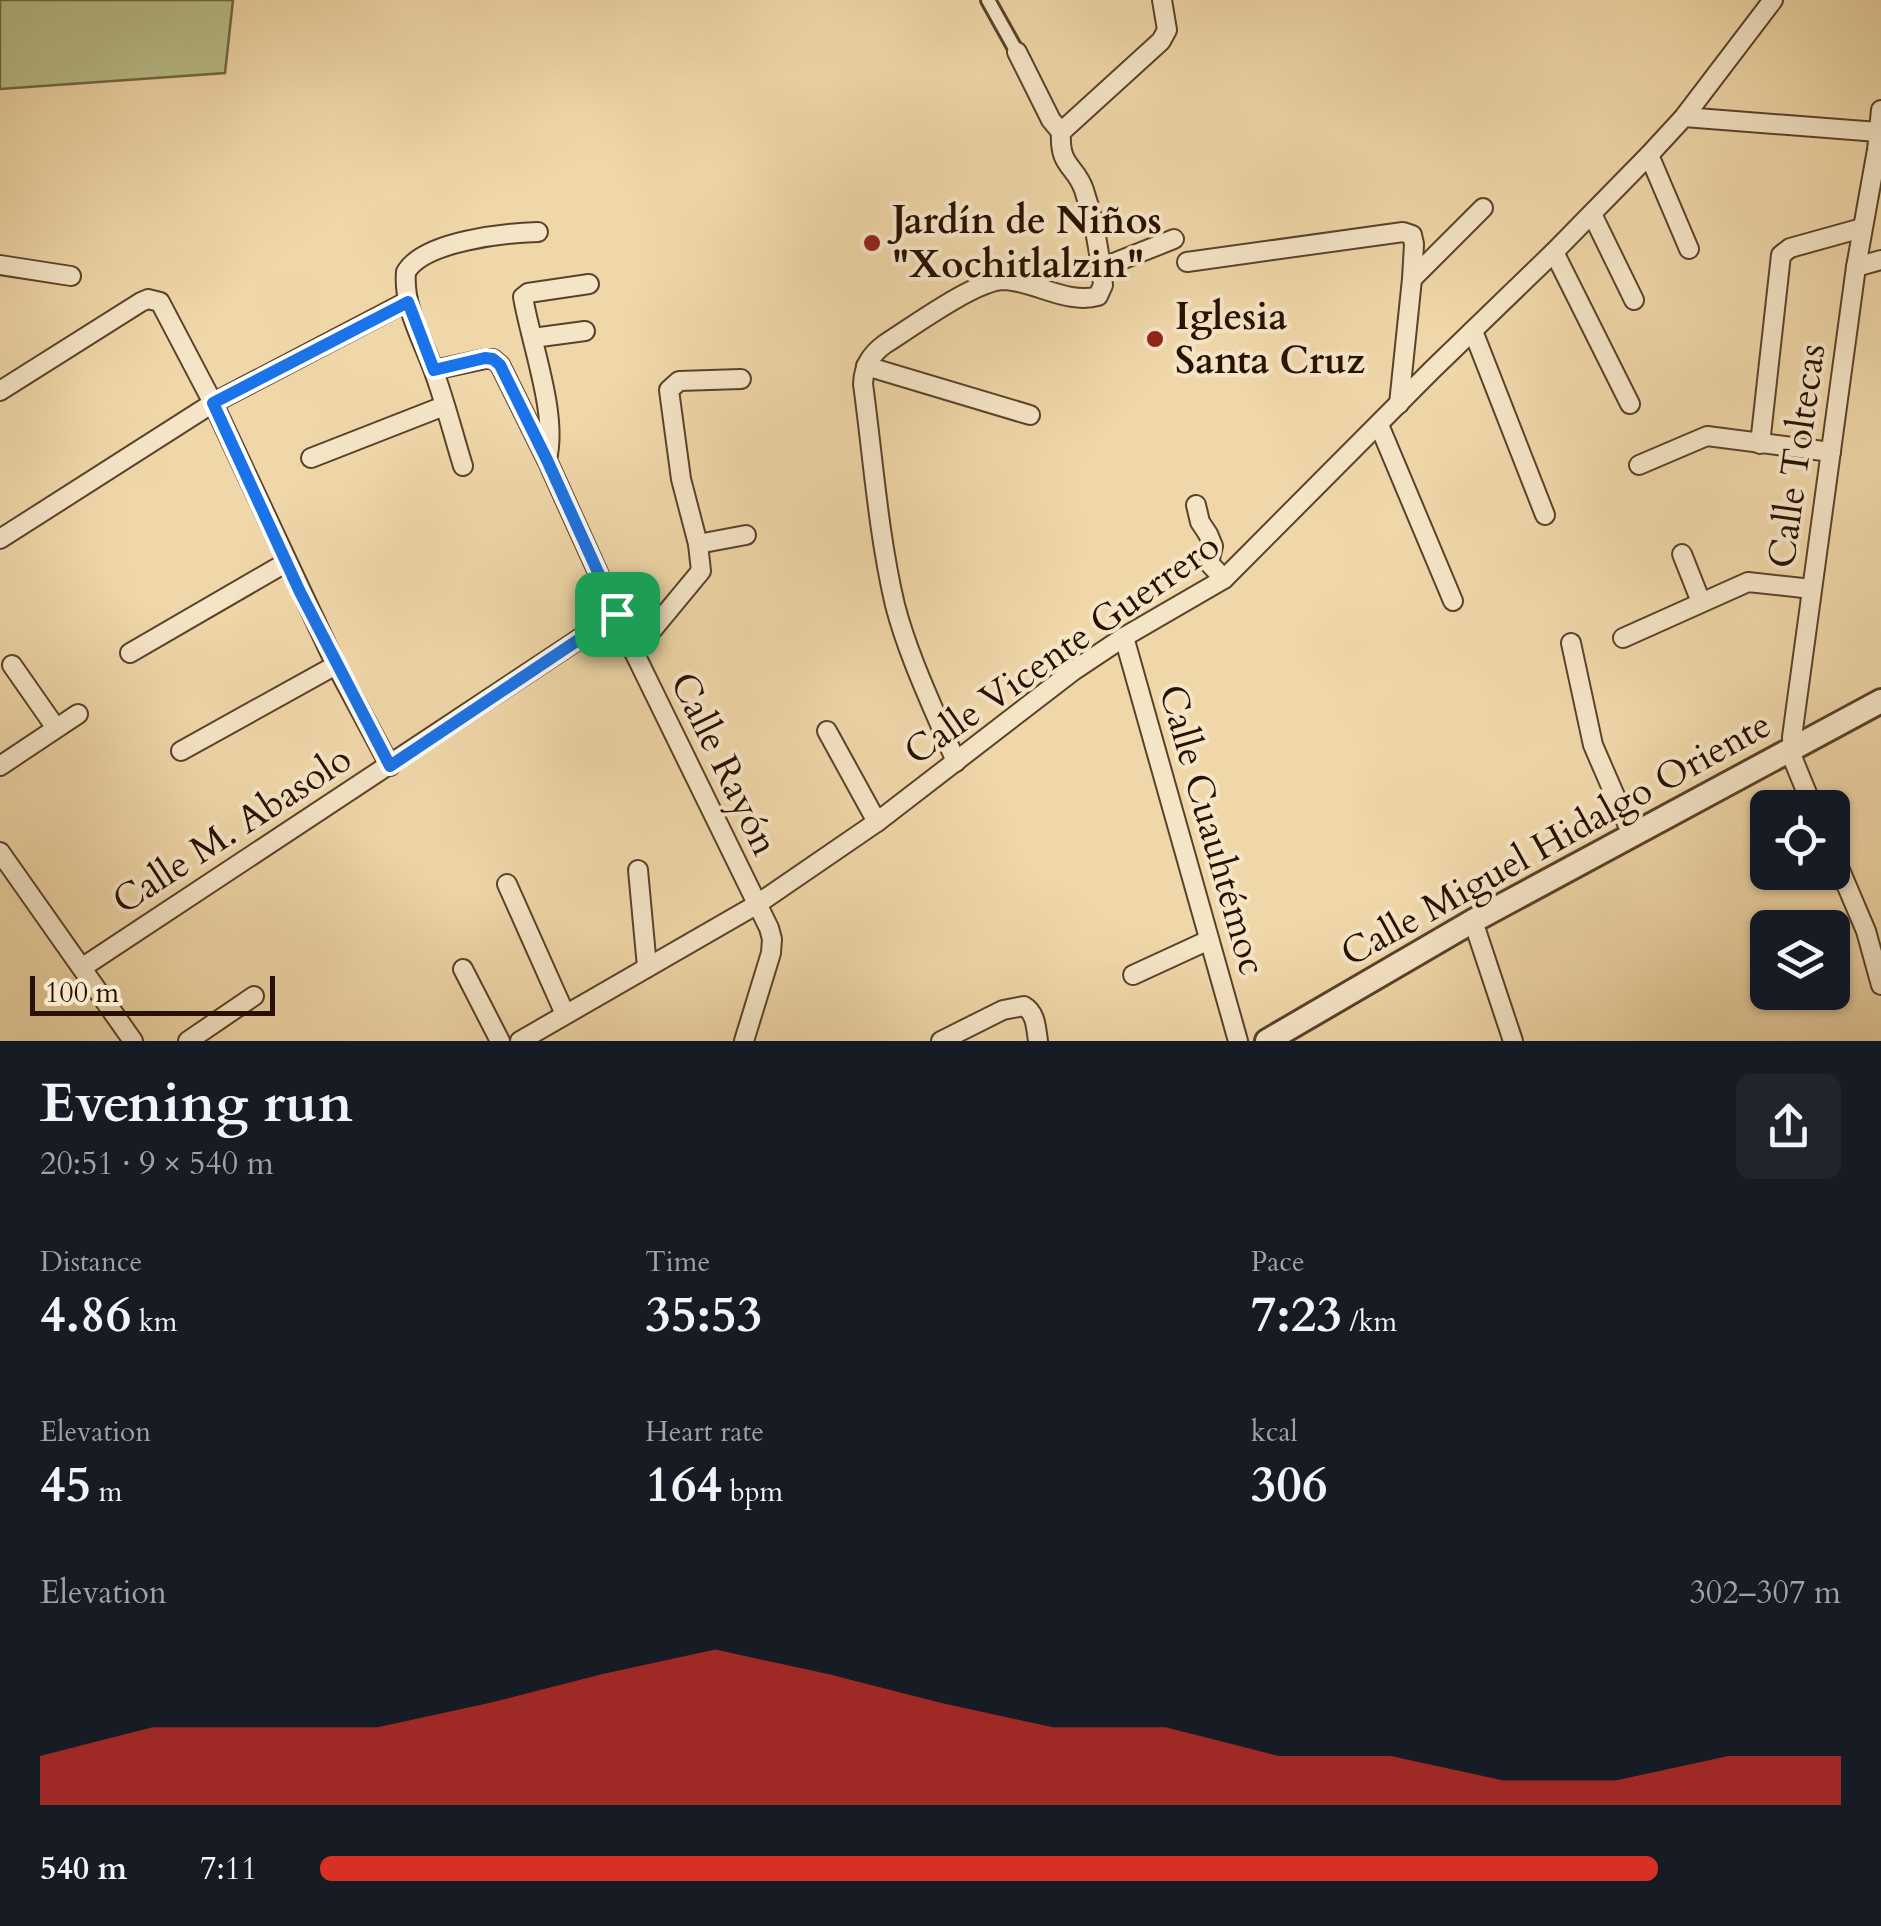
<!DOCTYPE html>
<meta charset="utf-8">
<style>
body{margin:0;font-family:Cardo,serif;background:#20242c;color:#f1f3f6;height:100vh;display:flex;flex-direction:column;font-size:38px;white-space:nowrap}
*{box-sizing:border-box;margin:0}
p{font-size:32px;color:#9ea1a6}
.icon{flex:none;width:55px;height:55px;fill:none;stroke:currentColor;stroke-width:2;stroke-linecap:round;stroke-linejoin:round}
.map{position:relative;height:1041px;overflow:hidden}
.details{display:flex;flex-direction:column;background:#171b24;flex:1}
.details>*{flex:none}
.tools{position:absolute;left:1750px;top:790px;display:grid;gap:20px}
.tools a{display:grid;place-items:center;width:100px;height:100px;border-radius:15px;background:#171b24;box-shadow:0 2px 8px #0004;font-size:50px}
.scale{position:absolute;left:30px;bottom:25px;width:245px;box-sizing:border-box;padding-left:10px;border:5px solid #281100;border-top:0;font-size:28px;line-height:35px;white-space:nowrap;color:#281100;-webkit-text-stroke:8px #f5e5c7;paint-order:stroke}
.pin{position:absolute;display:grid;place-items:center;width:85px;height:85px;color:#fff;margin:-42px;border-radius:20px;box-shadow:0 5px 15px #0006}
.round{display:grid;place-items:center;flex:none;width:105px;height:105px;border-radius:15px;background:#20242c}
.head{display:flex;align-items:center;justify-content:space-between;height:170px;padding:0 40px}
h1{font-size:55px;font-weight:600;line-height:75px}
.stats{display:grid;grid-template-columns:repeat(3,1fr);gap:15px;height:170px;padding:10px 40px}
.stats div{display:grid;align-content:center}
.stats b{font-size:50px;font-weight:600}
.stats small{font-size:28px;font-weight:400}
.stats p{font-size:28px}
.chart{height:280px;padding:20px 40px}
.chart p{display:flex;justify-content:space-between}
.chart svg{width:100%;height:180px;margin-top:10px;fill:#d93025;opacity:.7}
ul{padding:0 40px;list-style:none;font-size:32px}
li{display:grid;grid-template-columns:160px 120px 1fr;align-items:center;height:75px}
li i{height:25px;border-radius:12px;background:#d93025}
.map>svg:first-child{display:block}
</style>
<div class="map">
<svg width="1881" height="1041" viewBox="0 0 1881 1041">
<rect width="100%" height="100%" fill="#f0d7a9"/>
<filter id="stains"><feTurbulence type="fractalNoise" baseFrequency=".002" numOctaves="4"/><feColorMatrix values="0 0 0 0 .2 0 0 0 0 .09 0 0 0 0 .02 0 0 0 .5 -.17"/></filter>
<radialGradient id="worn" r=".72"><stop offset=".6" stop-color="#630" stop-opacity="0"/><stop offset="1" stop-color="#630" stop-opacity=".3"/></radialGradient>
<polygon fill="#b9be89" stroke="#706844" stroke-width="2.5" points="0,0 233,0 225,73 0,89"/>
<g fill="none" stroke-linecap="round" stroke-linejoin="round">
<defs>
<polyline id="pedestrian" points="988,0 1017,52"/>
<g id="minor">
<polyline points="1017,52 1051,120 1061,132"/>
<polyline points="1684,117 1878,132"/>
<polyline points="1649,155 1689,249"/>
<polyline points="1592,214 1634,300"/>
<polyline points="1554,252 1630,404"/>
<polyline points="1187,262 1403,232 1412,235 1414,244 1412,279 1399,404"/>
<polyline points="0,265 71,276"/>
<polyline points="1856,267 1881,260"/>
<polyline points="1101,268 1174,239"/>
<polyline points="1412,279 1483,208"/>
<polyline points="1473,331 1545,515"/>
<polyline points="533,338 585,331"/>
<polyline points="866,366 1030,415"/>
<polyline points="434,370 485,359 493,359 500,365 547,460 634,652 769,928 772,939 771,953 744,1041"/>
<polyline points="0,391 141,302 148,299 160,302 213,403 336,665 390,766"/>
<polyline points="1379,425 1453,601"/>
<polyline points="1760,444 1781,255 1790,248 1862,228"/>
<polyline points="311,458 444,406"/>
<path d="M 547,459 C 558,414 531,344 523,297 L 528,293 L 589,284"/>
<polyline points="1639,465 1707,436 1831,452"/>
<path d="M 463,466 C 453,434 445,401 433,369 C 422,338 403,307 406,272 C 424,241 505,233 538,232"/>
<polyline points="1196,505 1200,522 1208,534 1213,546 1209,563 1224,579"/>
<polyline points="0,539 213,403 408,301"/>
<polyline points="698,544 746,535"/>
<polyline points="1682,554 1701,602"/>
<polyline points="1124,637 1238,1041"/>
<polyline points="1623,638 1748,582 1812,589"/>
<polyline points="1571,643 1593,745 1632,835"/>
<polyline points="634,652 701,571 698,544 681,479 669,390 679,381 741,379"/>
<polyline points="130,653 287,562"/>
<polyline points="12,665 56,728"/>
<polyline points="827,731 877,822"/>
<polyline points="181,751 336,665"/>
<path d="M 956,762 C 935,711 909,659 895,605 C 878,533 873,457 863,384 C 864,366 870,355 885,344 C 912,327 976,280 1004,280 C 1034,281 1068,305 1098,296 L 1103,285 C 1100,254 1094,220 1084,190 C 1075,164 1059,168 1061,132 L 1161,41 L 1167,30 L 1162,0"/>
<polyline points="0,766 78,714"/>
<polyline points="1813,808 1793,759 1792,737 1856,267 1877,150 1881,110"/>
<polyline points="1832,851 1866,931 1881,985"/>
<polyline points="0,852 133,1041"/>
<polyline points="638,870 647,967"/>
<polyline points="507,884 565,1014"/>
<polyline points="1473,921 1513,1041"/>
<polyline points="83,967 617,614"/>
<polyline points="463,969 500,1041"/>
<polyline points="1133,975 1209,940"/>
<polyline points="188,1041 254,996"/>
<polyline points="520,1041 756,905 877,822 1073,671 1124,637 1224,579 1432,370 1554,252 1649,155 1684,117 1773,0"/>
<path d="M 941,1041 L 1003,1010 L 1024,1006 C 1036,1013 1036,1028 1038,1041"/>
</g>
<polyline id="tertiary" points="1267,1041 1473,921 1881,701"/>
</defs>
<use href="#pedestrian" stroke="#5a422a" stroke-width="18"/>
<use href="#minor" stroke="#5a422a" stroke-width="22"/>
<use href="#tertiary" stroke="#5a422a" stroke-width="28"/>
<use href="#pedestrian" stroke="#f5e5c7" stroke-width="12"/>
<use href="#minor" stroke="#f5e5c7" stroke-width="18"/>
<use href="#tertiary" stroke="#f5e5c7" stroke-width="22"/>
</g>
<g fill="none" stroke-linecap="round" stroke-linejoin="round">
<defs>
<polygon id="route" points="408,302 434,370 485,358 493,359 500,365 547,460 617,614 390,766 300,592 213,403"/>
</defs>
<use href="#route" stroke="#fff" stroke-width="20"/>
<use href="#route" stroke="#1a73e8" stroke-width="12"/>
</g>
<g fill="#8f2418" stroke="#f5e5c7" stroke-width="4">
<circle cx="872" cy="243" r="10"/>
<circle cx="1155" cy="339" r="10"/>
</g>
<g text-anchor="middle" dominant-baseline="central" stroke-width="8" stroke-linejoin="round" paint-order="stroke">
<g font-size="38" font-weight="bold" fill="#281100" stroke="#f5e5c7" text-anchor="start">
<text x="892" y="221">Jardín de Niños<tspan x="892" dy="44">"Xochitlalzin"</tspan></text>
<text x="1175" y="317">Iglesia<tspan x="1175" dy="44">Santa Cruz</tspan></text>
</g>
<g font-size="38" fill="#281100" stroke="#f5e5c7">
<text transform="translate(1797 456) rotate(-82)">Calle Toltecas</text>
<text transform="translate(1062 649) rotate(-35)">Calle Vicente Guerrero</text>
<text transform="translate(724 764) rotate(64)">Calle Rayón</text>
<text transform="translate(232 830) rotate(-33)">Calle M. Abasolo</text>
<text transform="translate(1212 830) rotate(74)">Calle Cuauhtémoc</text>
<text transform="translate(1556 839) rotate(-29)">Calle Miguel Hidalgo Oriente</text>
</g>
</g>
<rect width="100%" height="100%" filter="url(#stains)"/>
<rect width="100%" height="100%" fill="url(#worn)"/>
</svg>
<div class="tools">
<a><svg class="icon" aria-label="locate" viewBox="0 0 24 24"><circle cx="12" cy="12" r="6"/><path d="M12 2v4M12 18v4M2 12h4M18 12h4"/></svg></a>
<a><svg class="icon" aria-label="layers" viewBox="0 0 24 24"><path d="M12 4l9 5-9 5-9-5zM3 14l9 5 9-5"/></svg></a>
</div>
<div class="scale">100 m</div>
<div class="pin" style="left:617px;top:614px;background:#1e9e55"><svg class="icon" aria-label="arrive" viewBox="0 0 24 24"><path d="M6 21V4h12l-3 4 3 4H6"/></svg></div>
</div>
<section class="details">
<div class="head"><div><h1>Evening run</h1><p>20:51 · 9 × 540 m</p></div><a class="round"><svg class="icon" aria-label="share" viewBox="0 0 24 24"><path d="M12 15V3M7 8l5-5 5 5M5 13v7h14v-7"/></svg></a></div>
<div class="stats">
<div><p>Distance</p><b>4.86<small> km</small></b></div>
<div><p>Time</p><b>35:53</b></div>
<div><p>Pace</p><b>7:23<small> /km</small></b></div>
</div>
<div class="stats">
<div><p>Elevation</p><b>45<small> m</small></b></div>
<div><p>Heart rate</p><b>164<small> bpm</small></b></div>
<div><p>kcal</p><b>306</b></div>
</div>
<div class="chart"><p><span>Elevation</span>302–307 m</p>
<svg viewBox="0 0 160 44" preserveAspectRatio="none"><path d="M0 44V32L10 25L20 25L30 25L40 19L50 12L60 6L70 12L80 19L90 25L100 25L110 32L120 32L130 38L140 38L150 32L160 32V44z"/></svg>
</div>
<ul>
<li><b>540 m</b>7:11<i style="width:88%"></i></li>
</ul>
</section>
